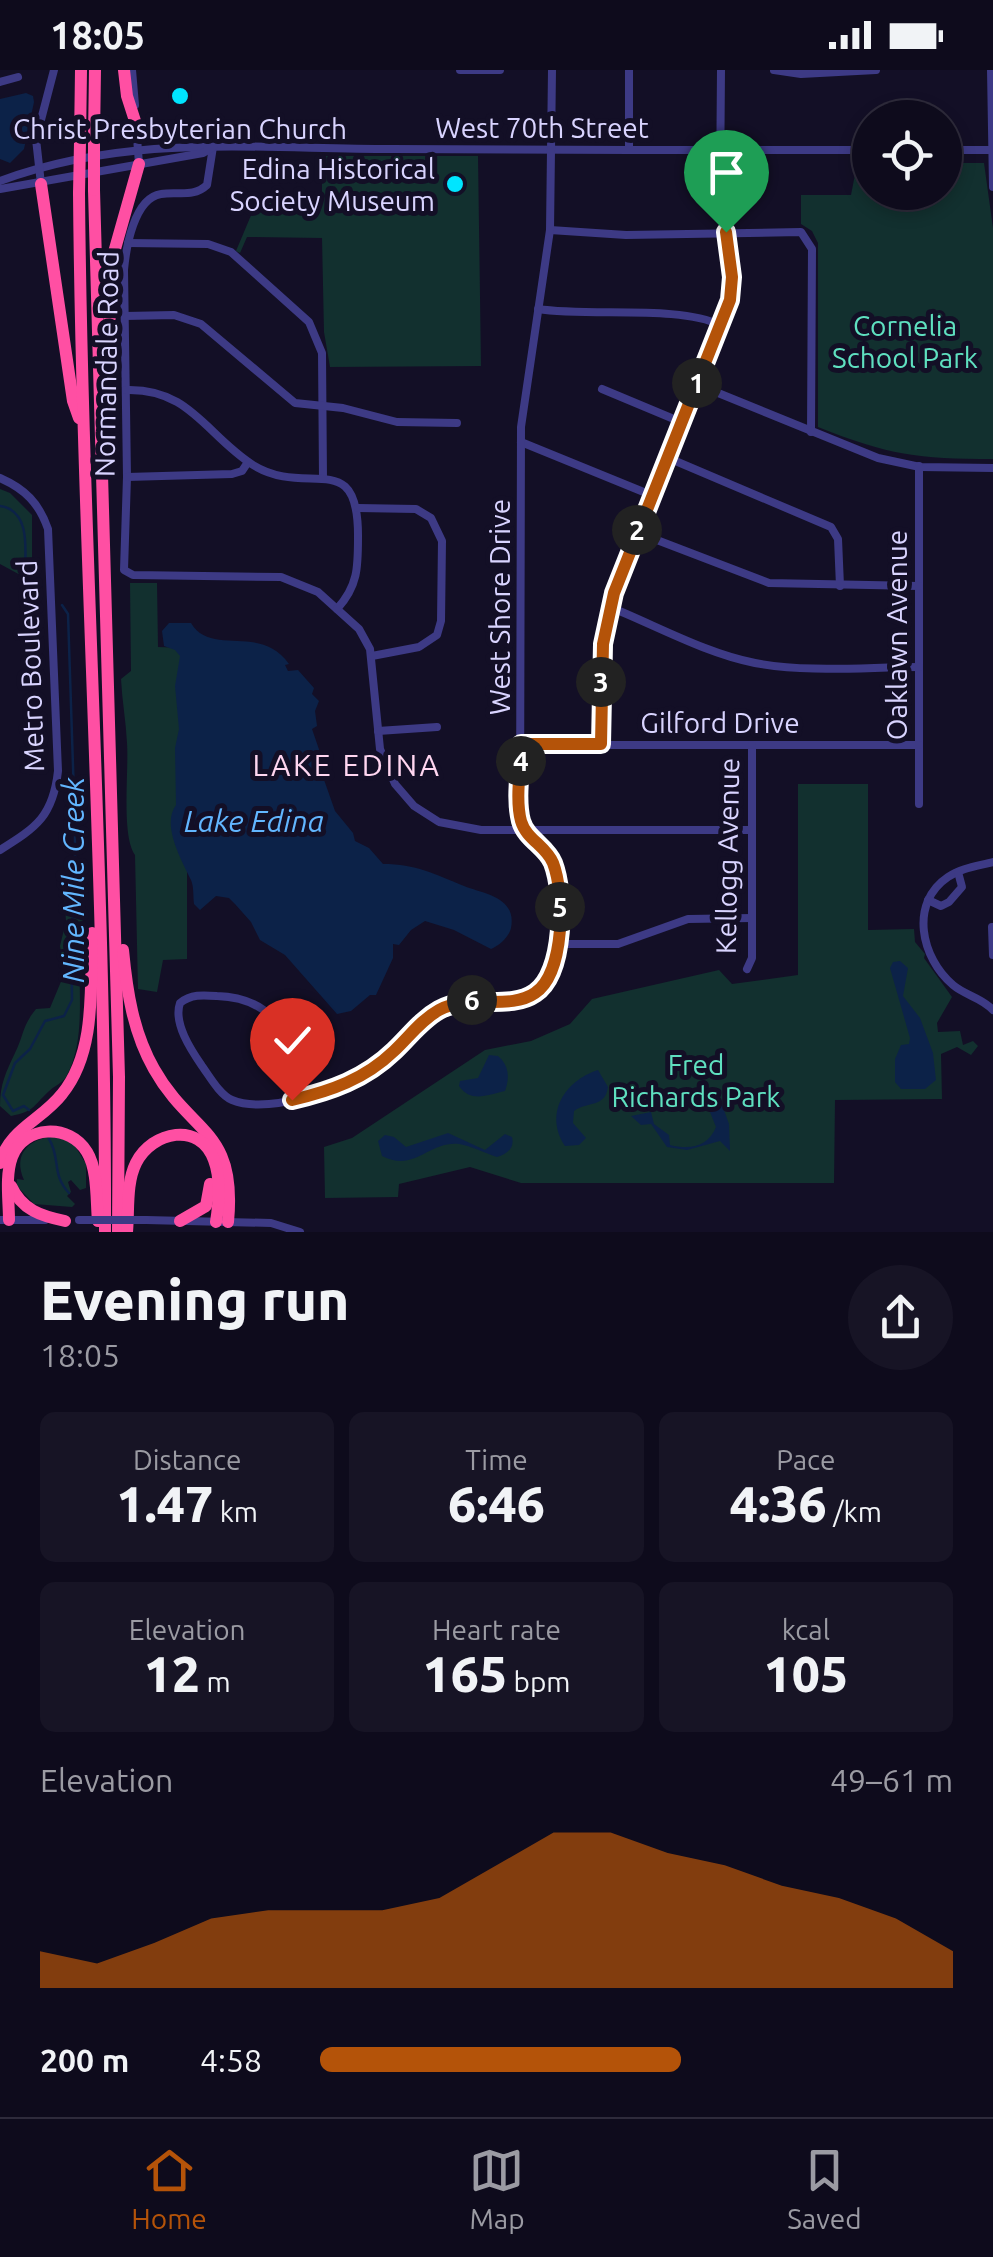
<!DOCTYPE html>
<meta charset="utf-8">
<style>
body{margin:0;font-family:Ubuntu,sans-serif;background:#171425;color:#f1f3f6;height:100vh;display:flex;flex-direction:column;font-size:38px;white-space:nowrap}
*{box-sizing:border-box;margin:0}
p{font-size:32px;color:#9b9ba3}
.icon{flex:none;width:55px;height:55px;fill:none;stroke:currentColor;stroke-width:2;stroke-linecap:round;stroke-linejoin:round}
.map{position:relative;height:1162px;overflow:hidden}
.details{display:flex;flex-direction:column;background:#0e0b1c;flex:1}
.details>*{flex:none}
.tools{position:absolute;left:852px;top:30px;display:grid;gap:20px}
.tools a{display:grid;place-items:center;width:110px;height:110px;border-radius:50%;background:#0e0b1c;box-shadow:0 5px 15px #0003,0 0 0 2px #2e2b3b;font-size:50px}
.pin{position:absolute;display:grid;place-items:center;width:85px;height:85px;color:#fff;margin:-102px -42px;border-radius:50% 50% 50% 0;rotate:-45deg;box-shadow:0 0 10px #0007}
.pin .icon{rotate:45deg}
.km{position:absolute;width:50px;height:50px;margin:-25px;border-radius:50%;background:#222;color:#fff;font-size:28px;line-height:50px;text-align:center}
.round{display:grid;place-items:center;flex:none;width:105px;height:105px;border-radius:52px;background:#171425}
.summary{display:flex;align-items:center;justify-content:space-between;height:170px;padding:0 40px}
h1{font-size:55px;font-weight:800;line-height:75px}
.metrics{display:grid;grid-template-columns:repeat(3,1fr);gap:15px;height:170px;padding:10px 40px}
.metrics div{display:grid;align-content:center;border-radius:15px;background:#171425;text-align:center}
.metrics b{font-size:50px;font-weight:800}
.metrics small{font-size:28px;font-weight:400}
.metrics p{font-size:28px}
.chart{height:280px;padding:20px 40px}
.chart p{display:flex;justify-content:space-between}
.chart svg{width:100%;height:180px;margin-top:10px;fill:#b45309;opacity:.7}
ul{padding:0 40px;list-style:none;font-size:32px}
li{display:grid;grid-template-columns:160px 120px 1fr;align-items:center;height:75px}
li i{height:25px;border-radius:12px;background:#b45309}
.status{display:flex;justify-content:space-between;align-items:center;height:70px;padding:0 50px;background:#0e0b1c;direction:ltr}
.status svg{height:28px;fill:currentColor}
.tab-bar{display:flex;justify-content:space-around;align-items:center;height:140px;border-top:2px solid #2e2b3b;background:#0e0b1c;font-size:28px;color:#9b9ba3}
.tab-bar a{display:grid;justify-items:center;gap:5px}
.tab-bar .selected{color:#b45309}
.map>svg:first-child{display:block}
</style>
<div class="status"><b>18:05</b><svg viewBox="0 0 49 12"><path d="M0 12V9h3v3zM5 12V6h3v6zM10 12V3h3v9zM15 12V0h3v12zM26 1h20v11H26zM47 4h2v5h-2z"/></svg></div>
<div class="map">
<svg width="993" height="1162" viewBox="0 0 993 1162">
<rect width="100%" height="100%" fill="#130f26"/>
<g fill="#12302f">
<polygon points="322,86 478,86 481,296 330,297 324,262 322,168 247,167 240,183 236,181 257,131 322,131"/>
<path d="M 945,93 L 984,93 L 993,158 L 993,389 C 918,389 888,385 818,357 L 818,173 L 812,161 L 801,154 L 801,125 L 851,125 L 857,94 L 870,94 L 870,122 L 945,122 Z"/>
<polygon points="0,419 10,423 32,445 32,498 24,507 0,494"/>
<path d="M 130,513 L 157,513 L 158,577 L 187,578 L 187,889 L 163,890 L 157,922 L 138,919 L 135,785 C 121,765 129,701 127,673 C 126,652 122,630 121,609 L 131,601 Z"/>
<polygon points="798,714 868,714 868,860 914,859 915,872 925,884 924,888 952,927 937,953 938,962 960,961 963,975 973,971 978,976 971,985 957,977 941,984 942,1029 835,1030 834,1113 521,1113 470,1097 399,1114 398,1127 325,1128 324,1077 352,1068 485,980 531,971 570,954 592,929 719,900 732,914 798,905"/>
<path d="M 81,799 C 88,826 81,856 80,884 C 78,924 86,971 66,1007 C 61,1014 54,1016 48,1022 C 32,1037 35,1041 11,1046 L 0,1036 C 0,1014 6,1002 15,983 C 24,965 22,956 36,939 L 50,938 L 65,902 L 60,876 L 66,851 L 63,810 L 69,801 Z"/>
<path d="M 53,1066 L 73,1073 L 86,1094 L 86,1118 L 80,1120 L 71,1110 L 68,1112 L 71,1122 L 67,1126 L 75,1134 L 72,1137 L 34,1134 L 17,1116 L 17,1109 L 24,1110 C 13,1085 27,1070 53,1066 Z"/>
</g>
<g fill="#0c2248">
<polygon points="26,23 33,26 34,32 24,79 10,93 0,89 0,29"/>
<path d="M 169,553 L 191,553 C 211,587 260,553 289,594 L 285,595 L 288,601 L 298,600 L 314,618 L 312,624 L 319,631 L 315,641 L 317,656 L 312,659 L 324,694 L 322,704 L 335,741 L 353,763 L 355,771 L 369,778 L 383,794 C 416,794 434,804 464,816 C 484,824 517,827 511,858 C 509,867 499,876 491,879 L 454,860 L 425,851 L 411,860 L 399,875 L 393,874 L 393,888 L 376,925 L 370,925 L 351,941 L 337,944 L 285,885 L 260,870 L 251,852 L 235,834 L 229,828 L 216,826 L 200,840 L 194,834 C 193,826 194,817 191,810 C 182,791 161,755 176,735 L 175,678 L 179,659 L 175,616 L 180,586 L 175,580 L 164,576 L 162,561 Z"/>
<polygon points="900,891 908,898 903,926 920,948 933,983 936,1010 925,1019 901,1019 895,1012 895,989 901,975 909,974 910,968 890,898 893,892"/>
<path d="M 489,985 L 498,986 C 509,995 510,1008 505,1021 C 487,1025 471,1033 459,1016 L 460,1011 L 478,1008 Z"/>
<path d="M 598,1000 L 608,1017 C 605,1038 588,1031 574,1041 L 573,1053 L 586,1068 L 579,1075 L 565,1076 C 544,1044 564,1011 598,1000 Z"/>
<path d="M 709,1026 L 720,1029 L 729,1054 L 730,1081 L 720,1071 L 687,1080 L 667,1077 L 651,1054 L 641,1055 L 631,1046 L 651,1042 L 654,1054 L 669,1065 L 670,1075 C 690,1080 708,1077 716,1057 L 706,1032 Z"/>
<path d="M 448,1063 L 485,1080 L 505,1064 L 512,1067 C 515,1079 506,1084 497,1087 C 485,1083 471,1076 459,1074 C 428,1071 415,1103 382,1086 L 378,1071 L 385,1065 L 394,1067 L 406,1077 Z"/>
</g>
<g fill="none" stroke-linecap="round" stroke-linejoin="round">
<g stroke="#0c2248" stroke-width="2.5">
<path d="M 0,436 C 29,440 26,476 25,499 L 41,515"/>
<polyline points="29,1040 24,1036 13,1041 3,1025 15,993 30,979 45,951 64,946 72,930 71,854 77,833 70,811 75,790 75,757 68,544 62,535"/>
<path d="M 49,1069 C 61,1088 51,1104 69,1123"/>
</g>
<g stroke="#3d3a85" stroke-width="8">
<polyline points="132,0 135,35"/>
<polyline points="460,0 500,0"/>
<polyline points="774,0 801,4 876,0"/>
<polyline points="991,0 993,117"/>
<polyline points="0,12 18,7"/>
<polyline points="136,54 139,94"/>
<path d="M 213,77 L 207,115 C 193,128 178,121 161,124 C 134,128 126,178 124,200 L 127,407 L 124,500 L 133,505 L 281,507 L 318,522 L 359,559 L 370,579 L 380,679 L 395,714 L 414,736 L 439,752 L 481,760 L 752,760"/>
<polyline points="629,79 629,0"/>
<polyline points="945,80 993,80"/>
<path d="M 0,111 C 129,63 256,79 391,79 C 551,80 710,80 870,80"/>
<polyline points="41,114 36,69 54,0"/>
<polyline points="0,119 203,83 213,77"/>
<polyline points="550,160 626,165 801,162 812,179 811,362"/>
<polyline points="128,173 208,174 231,182 309,252 322,283 323,409"/>
<path d="M 538,239 C 589,247 680,235 720,255"/>
<polyline points="125,246 174,245 201,254 295,333 343,338 397,352 457,353"/>
<polyline points="696,314 878,388 920,397 993,398"/>
<polyline points="602,319 681,352"/>
<path d="M 126,320 C 190,318 206,365 253,395 C 308,429 359,375 358,468 C 358,497 358,516 337,539"/>
<polyline points="521,372 651,425"/>
<polyline points="666,387 831,457 838,469 840,516"/>
<polyline points="919,396 919,734"/>
<polyline points="127,407 232,404 242,401 248,392"/>
<path d="M 0,408 C 25,419 39,433 48,459 L 58,701 C 53,746 37,757 0,780"/>
<polyline points="358,438 416,439 431,448 442,471 441,551 437,565 419,577 372,586"/>
<polyline points="636,462 769,513 919,516"/>
<path d="M 610,537 C 657,556 705,583 755,593 C 808,603 865,597 919,597"/>
<polyline points="378,661 437,657"/>
<polyline points="521,675 919,675"/>
<polyline points="601,675 603,575 613,523 732,218 720,121 721,0"/>
<path d="M 993,792 C 978,796 961,798 948,807 C 909,833 921,888 953,915 C 966,926 981,927 993,940"/>
<polyline points="928,830 941,836 949,832 962,817 958,802"/>
<polyline points="992,857 993,885"/>
<polyline points="557,874 618,874 688,849 752,848"/>
<polyline points="747,899 752,888 752,675"/>
<path d="M 306,1027 C 292,975 282,928 217,926 C 203,925 191,924 180,933 C 173,953 191,980 202,996 C 210,1007 220,1025 232,1030 C 268,1045 347,1018 377,996 C 398,980 412,958 433,943 C 460,926 485,934 515,930 C 567,923 569,830 552,792 C 545,776 528,767 520,750 L 521,357 L 550,160 L 552,0"/>
<polyline points="0,1150 45,1150"/>
<polyline points="146,1150 271,1153 300,1162"/>
</g>
<g stroke="#ff4fa3" stroke-width="12">
<polyline points="124,0 127,26 136,54"/>
<polyline points="94,68 95,0"/>
<polyline points="80,72 81,0"/>
<polyline points="41,114 73,331 79,348"/>
<polyline points="94,120 119,1007 118,1162"/>
<path d="M 79,123 C 82,470 106,816 105,1162"/>
<polyline points="106,317 113,186 139,94"/>
<path d="M 123,880 C 127,922 133,962 154,999 C 191,1065 237,1058 228,1152"/>
<path d="M 0,1093 C 9,1059 42,1050 62,1024 C 97,981 90,915 92,863"/>
<path d="M 11,1116 C 22,1140 41,1146 65,1151"/>
<path d="M 9,1150 C 9,1131 5,1106 12,1087 C 24,1055 70,1053 87,1082 C 98,1100 96,1130 98,1151"/>
<polyline points="180,1151 206,1136 210,1114"/>
<path d="M 127,1162 C 129,1140 126,1113 136,1093 C 152,1061 200,1051 214,1090 C 221,1108 219,1133 216,1152"/>
</g>
<polyline stroke="#3d3a85" stroke-width="8" points="79,1150 146,1150"/>
<g stroke="#ff4fa3" stroke-width="12">
<polyline points="94,120 94,68"/>
<polyline points="79,123 80,72"/>
</g>
</g>
<g fill="none" stroke-linecap="round" stroke-linejoin="round">
<defs>
<path id="route" d="M 292,1030 C 331,1021 365,1009 394,981 C 409,967 421,950 439,940 C 470,923 509,941 535,923 C 565,903 565,824 553,793 C 546,776 526,769 521,751 C 515,728 521,698 521,674 L 601,674 L 603,574 L 614,523 L 730,230 L 732,207 L 726,162"/>
</defs>
<use href="#route" stroke="#fff" stroke-width="20"/>
<use href="#route" stroke="#b45309" stroke-width="12"/>
</g>
<g fill="#00e5ff" stroke="#130f26" stroke-width="4">
<circle cx="180" cy="26" r="10"/>
<circle cx="455" cy="114" r="10"/>
</g>
<g text-anchor="middle" dominant-baseline="central" stroke-width="10" stroke-linejoin="round" paint-order="stroke">
<g font-size="28" fill="#d9d4ff" stroke="#130f26">
<text x="542" y="57">West 70th Street</text>
<text transform="translate(106 294) rotate(-89)">Normandale Road</text>
<text transform="translate(499 537) rotate(-90)">West Shore Drive</text>
<text transform="translate(896 565) rotate(-90)">Oaklawn Avenue</text>
<text transform="translate(30 596) rotate(-92)">Metro Boulevard</text>
<text x="720" y="652">Gilford Drive</text>
<text transform="translate(727 786) rotate(-89)">Kellogg Avenue</text>
</g>
<g font-size="28" fill="#d9d4ff" stroke="#130f26">
<text x="180" y="58">Christ Presbyterian Church</text>
<text x="435" y="98" text-anchor="end">Edina Historical<tspan x="435" dy="32">Society Museum</tspan></text>
</g>
<g font-size="28" fill="#5fe0c0" stroke="#130f26">
<text x="905" y="255">Cornelia<tspan x="905" dy="32">School Park</tspan></text>
<text x="696" y="994">Fred<tspan x="696" dy="32">Richards Park</tspan></text>
</g>
<g font-size="30" letter-spacing="2.5" fill="#ffd6f0" stroke="#130f26">
<text x="347" y="695">LAKE EDINA</text>
</g>
<g font-size="30" font-style="italic" fill="#62b6ff" stroke="#130f26">
<text x="254" y="751">Lake Edina</text>
<text transform="translate(73 810) rotate(-90)">Nine Mile Creek</text>
</g>
</g>
</svg>
<div class="tools">
<a><svg class="icon" aria-label="locate" viewBox="0 0 24 24"><circle cx="12" cy="12" r="6"/><path d="M12 2v4M12 18v4M2 12h4M18 12h4"/></svg></a>
</div>
<div class="pin" style="left:726px;top:162px;background:#1e9e55"><svg class="icon" aria-label="arrive" viewBox="0 0 24 24"><path d="M6 21V4h12l-3 4 3 4H6"/></svg></div>
<div class="pin" style="left:292px;top:1030px;background:#d93025"><svg class="icon" aria-label="check" viewBox="0 0 24 24"><path d="M5 12l5 5 9-10"/></svg></div>
<b class="km" style="left:697px;top:313px">1</b>
<b class="km" style="left:637px;top:460px">2</b>
<b class="km" style="left:601px;top:612px">3</b>
<b class="km" style="left:521px;top:691px">4</b>
<b class="km" style="left:560px;top:837px">5</b>
<b class="km" style="left:472px;top:930px">6</b>
</div>
<section class="details">
<div class="summary"><div><h1>Evening run</h1><p>18:05</p></div><a class="round"><svg class="icon" aria-label="share" viewBox="0 0 24 24"><path d="M12 15V3M7 8l5-5 5 5M5 13v7h14v-7"/></svg></a></div>
<div class="metrics">
<div><p>Distance</p><b>1.47<small> km</small></b></div>
<div><p>Time</p><b>6:46</b></div>
<div><p>Pace</p><b>4:36<small> /km</small></b></div>
</div>
<div class="metrics">
<div><p>Elevation</p><b>12<small> m</small></b></div>
<div><p>Heart rate</p><b>165<small> bpm</small></b></div>
<div><p>kcal</p><b>105</b></div>
</div>
<div class="chart"><p><span>Elevation</span>49–61 m</p>
<svg viewBox="0 0 160 44" preserveAspectRatio="none"><path d="M0 44V35L10 38L20 33L30 27L40 25L50 25L60 25L70 22L80 14L90 6L100 6L110 11L120 14L130 19L140 22L150 27L160 35V44z"/></svg>
</div>
<ul>
<li><b>200 m</b>4:58<i style="width:57%"></i></li>
</ul>
</section>
<nav class="tab-bar">
<a class="selected"><svg class="icon" aria-label="home" viewBox="0 0 24 24"><path d="M3 11l9-7 9 7M6 9v11h12V9"/></svg>Home</a>
<a><svg class="icon" aria-label="map" viewBox="0 0 24 24"><path d="M3 6l6-2 6 2 6-2v14l-6 2-6-2-6 2zM9 4v14M15 6v14"/></svg>Map</a>
<a><svg class="icon" aria-label="saved" viewBox="0 0 24 24"><path d="M7 4h10v16l-5-4-5 4z"/></svg>Saved</a>
</nav>
